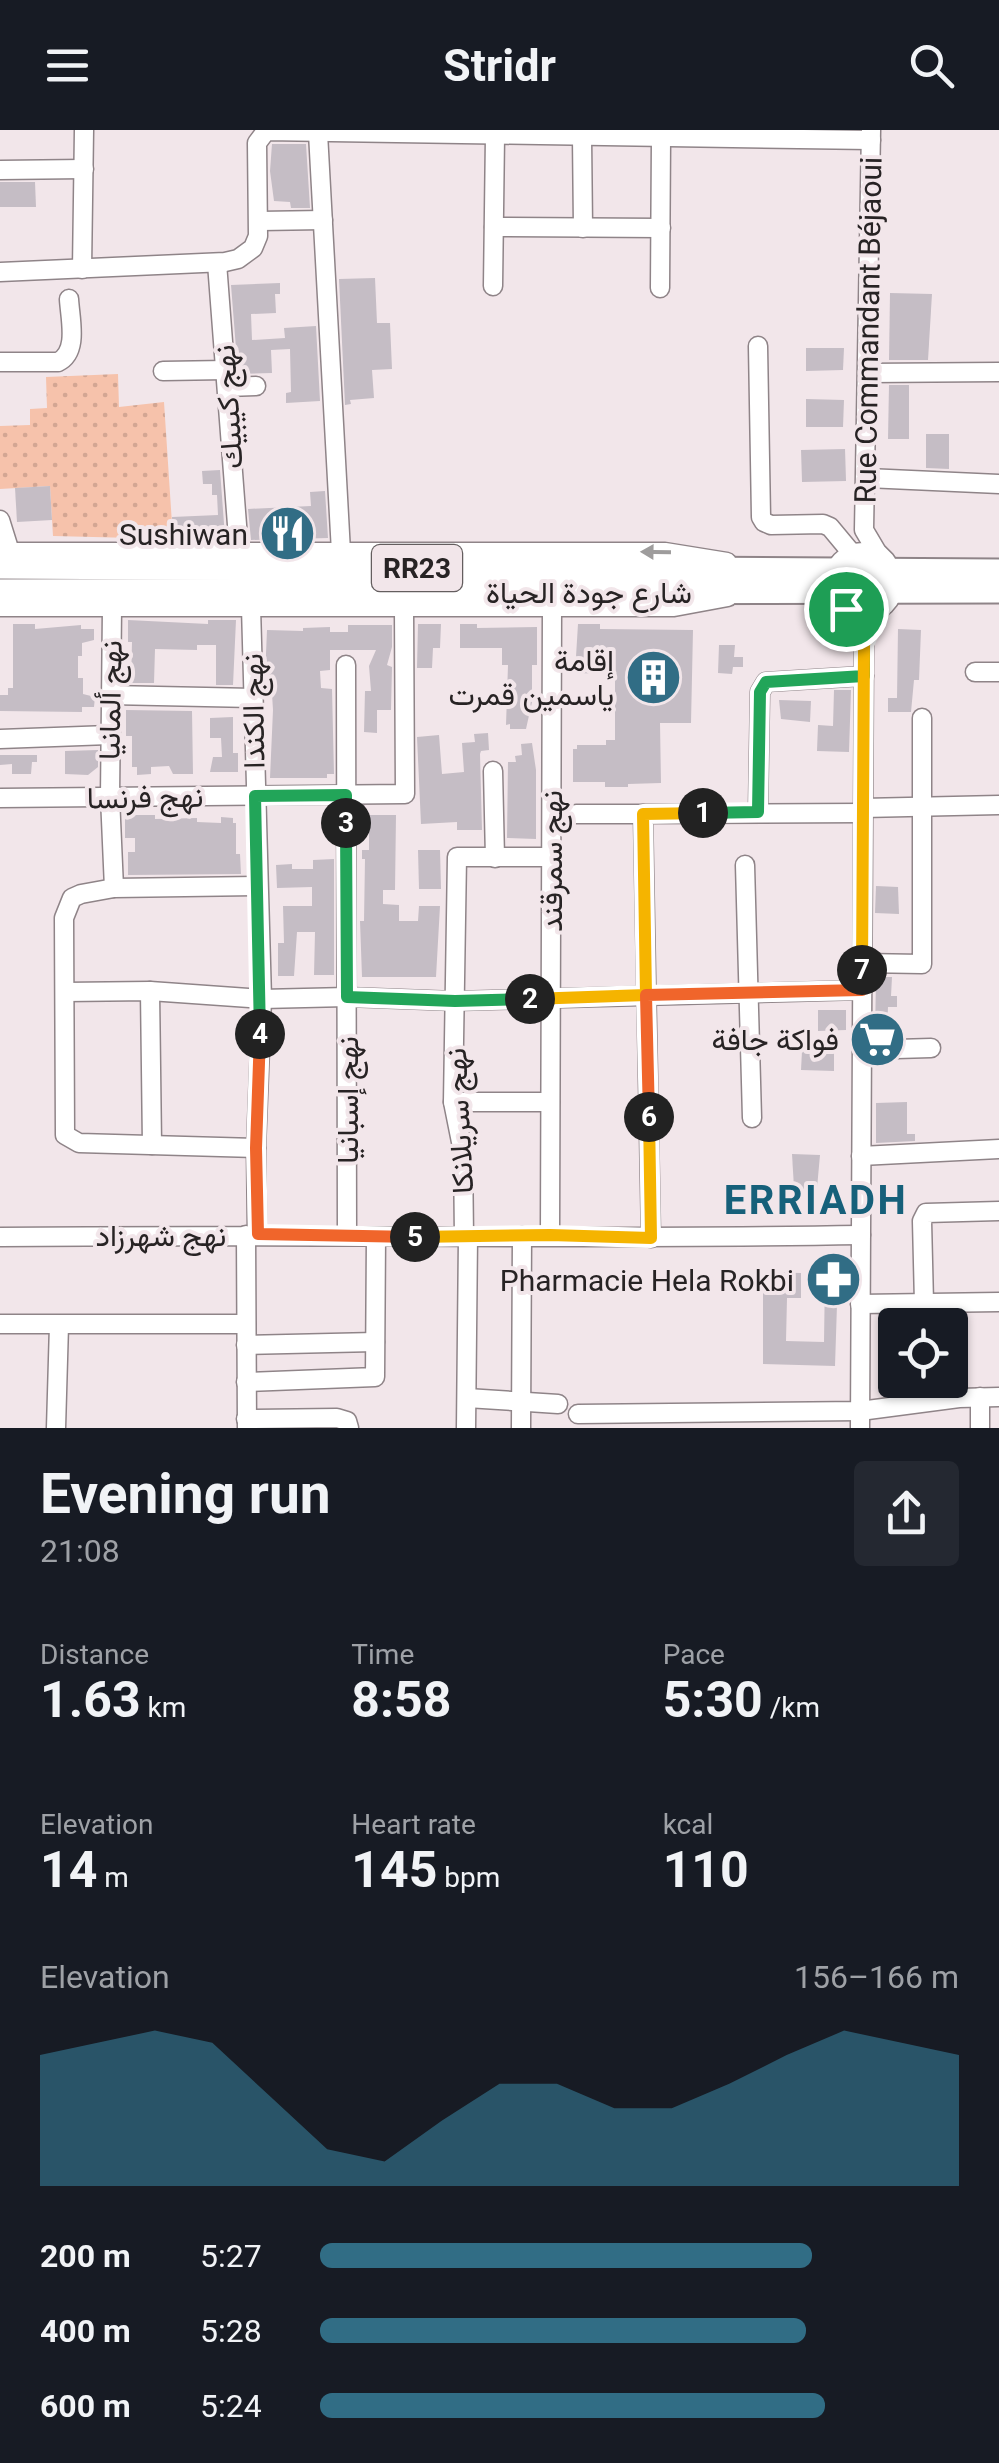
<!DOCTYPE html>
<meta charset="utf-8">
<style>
body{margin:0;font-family:Roboto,Vazirmatn,sans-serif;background:#242831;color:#f1f3f6;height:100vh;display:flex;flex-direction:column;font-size:38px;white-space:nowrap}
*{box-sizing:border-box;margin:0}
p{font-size:32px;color:#9ea1a6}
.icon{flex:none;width:55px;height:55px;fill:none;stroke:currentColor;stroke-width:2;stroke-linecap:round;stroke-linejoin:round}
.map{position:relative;height:1298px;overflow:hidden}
.drawer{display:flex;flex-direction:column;background:#171b24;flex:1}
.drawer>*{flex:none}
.fabs{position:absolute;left:878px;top:1178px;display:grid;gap:20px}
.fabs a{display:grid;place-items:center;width:90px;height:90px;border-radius:10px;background:#171b24;box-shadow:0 2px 8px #0004;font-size:50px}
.pin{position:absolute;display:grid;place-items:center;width:85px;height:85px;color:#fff;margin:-42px;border:5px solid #fff;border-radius:50%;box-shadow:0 2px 10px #0007}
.km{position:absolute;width:50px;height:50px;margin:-25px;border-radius:50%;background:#222;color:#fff;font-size:28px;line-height:50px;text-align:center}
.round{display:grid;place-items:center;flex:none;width:105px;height:105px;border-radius:10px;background:#242831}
.summary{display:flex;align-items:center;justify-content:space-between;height:170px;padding:0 40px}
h1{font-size:55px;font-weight:700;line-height:75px}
.stats{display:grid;grid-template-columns:repeat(3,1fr);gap:15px;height:170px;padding:10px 40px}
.stats div{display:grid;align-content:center}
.stats b{font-size:50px;font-weight:700}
.stats small{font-size:28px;font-weight:400}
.stats p{font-size:28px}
.chart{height:280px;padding:20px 40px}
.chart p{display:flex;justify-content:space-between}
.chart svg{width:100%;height:180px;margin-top:10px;fill:#316d85;opacity:.7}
ul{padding:0 40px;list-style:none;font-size:32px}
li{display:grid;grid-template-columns:160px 120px 1fr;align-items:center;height:75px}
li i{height:25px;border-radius:12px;background:#316d85}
header{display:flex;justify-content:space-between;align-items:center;height:130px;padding:0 40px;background:#171b24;font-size:45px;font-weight:700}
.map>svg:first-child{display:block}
</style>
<header><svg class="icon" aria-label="menu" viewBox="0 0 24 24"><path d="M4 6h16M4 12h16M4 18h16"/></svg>Stridr<svg class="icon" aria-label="search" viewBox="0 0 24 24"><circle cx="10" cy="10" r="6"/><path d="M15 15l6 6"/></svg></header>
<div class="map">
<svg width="999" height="1298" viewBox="0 0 999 1298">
<defs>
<pattern id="grass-dots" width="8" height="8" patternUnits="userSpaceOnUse" patternTransform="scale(2.5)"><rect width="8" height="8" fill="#f6c2ab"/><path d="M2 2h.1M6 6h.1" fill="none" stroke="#d3a693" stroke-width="1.8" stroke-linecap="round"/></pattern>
</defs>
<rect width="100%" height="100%" fill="#f2e6ea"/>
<polygon fill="url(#grass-dots)" points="118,244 119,277 164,272 173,409 53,406 50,356 0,359 0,296 30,295 30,279 47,278 46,247"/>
<g fill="#c5bdc5">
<polygon points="272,14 306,14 310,78 291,78 290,72 274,71 270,41"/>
<polygon points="0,52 35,52 36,77 0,77"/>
<polygon points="375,148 377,193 390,193 392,239 372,240 374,268 350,270 351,274 345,275 339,149"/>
<polygon points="280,153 280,164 275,164 276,183 251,184 252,210 285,208 284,198 316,196 320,271 286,273 286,263 291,262 290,219 271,220 272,243 238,244 231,155"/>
<polygon points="890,163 932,164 928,230 889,230"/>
<polygon points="806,218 844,218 843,240 806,241"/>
<polygon points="889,255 909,255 909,309 888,309"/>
<polygon points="806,269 844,270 843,297 806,297"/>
<polygon points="926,304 949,304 949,339 926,338"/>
<polygon points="845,319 846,351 802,352 801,320"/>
<polygon points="220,340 225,407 173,409 172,387 218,385 217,365 212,365 212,354 203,354 202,341"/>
<polygon points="50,356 52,390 17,392 15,358"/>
<polygon points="325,361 328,408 251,410 248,379 311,376 310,362"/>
<polygon points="128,490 208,494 208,490 236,490 233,555 216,555 216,515 197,515 197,520 155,519 154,553 131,553 132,512 128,512"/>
<polygon points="13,494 35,494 35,499 81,495 81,499 94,499 94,510 82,513 82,526 78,526 78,548 83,548 83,564 95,567 94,577 82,577 82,582 0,581 0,565 8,565 8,558 13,558"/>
<polygon points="418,494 441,494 440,518 433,518 432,538 417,538"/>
<polygon points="460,494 477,494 477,498 537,497 537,535 532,535 532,572 526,599 510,599 510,594 506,595 508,535 502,535 502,518 460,518"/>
<polygon points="578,494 600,494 600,499 693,500 691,593 660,593 661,653 628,654 628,657 605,657 605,652 573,652 573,619 577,619 577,615 606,615 606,610 615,610 615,544 575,543"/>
<polygon points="348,495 392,495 392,517 387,535 392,537 391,580 377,580 377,603 364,602 365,561 371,561 369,536 376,520 330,520 330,540 320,541 321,558 332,559 334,644 327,644 327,648 270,648 273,580 271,548 265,547 267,500 303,501 303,498 330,497 330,502 348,502"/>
<polygon points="898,499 921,500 919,550 914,550 911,582 888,582 888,568 897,568"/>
<polygon points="719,515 735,515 734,527 743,527 743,537 733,537 732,544 718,543"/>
<polygon points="834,560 851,560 849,622 817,621 818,595 833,596"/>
<polygon points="779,570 811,571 810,592 781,589"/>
<polygon points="126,580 192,581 193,644 173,644 169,636 151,637 151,644 137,645 137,637 132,637 132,606 126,606"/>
<polygon points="233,587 233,623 238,623 238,642 210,642 213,627 222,627 221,608 210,608 210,588"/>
<polygon points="488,603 489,620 481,621 480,624 482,700 457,700 457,692 421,694 417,607 439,605 442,644 464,642 462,613 475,612 474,604"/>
<polygon points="532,613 536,640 536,709 507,708 508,632 516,632 515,626 522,625 521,614"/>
<polygon points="98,620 98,637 88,645 65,644 65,621"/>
<polygon points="0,625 37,625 37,632 32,632 31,644 12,644 12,634 0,635"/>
<polygon points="125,685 155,685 155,689 197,688 197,692 221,693 221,687 233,688 233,693 236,693 236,724 240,724 241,744 128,745 128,722 135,722 135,708 125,708"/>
<polygon points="369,685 396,685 395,760 383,760 383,774 399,775 399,791 418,791 419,776 440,776 436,847 362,847 360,791 364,791 365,729 362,729 362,720 369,720"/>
<polygon points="418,720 440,720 441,759 419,759"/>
<polygon points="334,729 334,845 314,845 315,802 297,802 294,846 278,846 278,813 284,813 283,776 312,776 312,757 277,758 276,735 292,734 292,739 313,739 313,730"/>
<polygon points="876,756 898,757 899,784 875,783"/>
<polygon points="876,847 892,847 891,866 897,866 897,877 888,877 887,900 893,900 893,907 875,907"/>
<polygon points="818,880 846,880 846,900 818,901"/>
<polygon points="802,921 834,921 834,941 801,940"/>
<polygon points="907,972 907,1004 915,1004 915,1011 876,1013 876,973"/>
<polygon points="792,1024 820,1025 817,1058 811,1062 794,1058"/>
<polygon points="763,1142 801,1143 801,1168 787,1168 786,1211 824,1212 825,1144 838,1144 835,1236 763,1234"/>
</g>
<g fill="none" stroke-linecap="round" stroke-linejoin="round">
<defs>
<g id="minor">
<polyline points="871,0 864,400 877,422 886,431"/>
<polyline points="318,3 341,422"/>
<polyline points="582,7 583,98"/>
<polyline points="0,40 84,39"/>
<polyline points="260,91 323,90"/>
<polyline points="494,97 661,98"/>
<polyline points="217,133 239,421"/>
<polyline points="82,139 84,0"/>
<polyline points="0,142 225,132 238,129 253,118 258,106 257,13 266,1 871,10"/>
<polyline points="493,156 495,6"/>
<polyline points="660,158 661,9"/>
<polyline points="758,216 761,387 764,392 771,395 823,394 830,397 850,421"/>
<path d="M 0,232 L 58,232 C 79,222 70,189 69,169"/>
<polyline points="163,241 226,240"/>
<polyline points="868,243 999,242"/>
<polyline points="227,257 256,256"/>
<polyline points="867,348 999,354"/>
<polyline points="0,390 10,422"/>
<circle cx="863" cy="453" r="31"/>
<polyline points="0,422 665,422 727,432"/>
<polyline points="0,477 674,477 728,467"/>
<polyline points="251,477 262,869 256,1018 257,1105"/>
<polyline points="112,478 110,667 114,758"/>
<polyline points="845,479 864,514 860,1298"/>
<polyline points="346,535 347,1106"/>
<polyline points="975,542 999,542"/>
<polyline points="110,565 253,568"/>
<polyline points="0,609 109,605"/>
<polyline points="493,641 495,728"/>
<polyline points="0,668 405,664 404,479"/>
<polyline points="863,678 999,675"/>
<polyline points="758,682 760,562 766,552 864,546"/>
<polyline points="576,684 643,684"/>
<polyline points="745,735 752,988"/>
<polyline points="862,833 922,834 922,588"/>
<polyline points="150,861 152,1015"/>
<polyline points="65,862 150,861 262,869 347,867 455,871 862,860"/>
<polyline points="862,920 931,918"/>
<polyline points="453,972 550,972"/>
<polyline points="256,1018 79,1013 65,1005 64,788 72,768 81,764 114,758 257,756"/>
<polyline points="861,1026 999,1019"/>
<polyline points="246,1105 247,1298"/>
<polyline points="550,1105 552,477"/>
<path d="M 0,1107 C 287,1104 574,1110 861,1105"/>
<polyline points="464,1108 463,1022 453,972 457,727 551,727"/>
<polyline points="651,1108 643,684 863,683"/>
<polyline points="924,1173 922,1091 926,1083 999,1081"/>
<polyline points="860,1174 999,1172"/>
<polyline points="0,1194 246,1194"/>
<polyline points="246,1215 375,1212"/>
<polyline points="246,1252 375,1247 376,1107"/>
<polyline points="467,1268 558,1274"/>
<polyline points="578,1284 860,1281 959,1268 999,1267"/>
<polyline points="246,1289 337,1288 347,1291 349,1298"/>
<polyline points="56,1298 59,1195"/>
<polyline points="466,1298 468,1107"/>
<polyline points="521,1298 522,1106"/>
<polyline points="980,1298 980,1267"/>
</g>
<g id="highway">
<polyline points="0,436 999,442"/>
<polyline points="0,462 999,460"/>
</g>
</defs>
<use href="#minor" stroke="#8f8488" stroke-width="21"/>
<use href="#highway" stroke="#8f8488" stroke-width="29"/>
<use href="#minor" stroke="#fff" stroke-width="18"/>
<use href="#highway" stroke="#fff" stroke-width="25"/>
</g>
<defs><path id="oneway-solid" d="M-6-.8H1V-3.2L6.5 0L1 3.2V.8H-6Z" transform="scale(2.5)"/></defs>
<use fill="#9e9c9c" href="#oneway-solid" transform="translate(656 422) rotate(-179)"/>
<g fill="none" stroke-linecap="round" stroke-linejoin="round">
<defs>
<polyline id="split-1" points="703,683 758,682 760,562 766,552 864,546 864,514 846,479"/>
<polyline id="split-2" points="530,869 646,865 643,684 703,683"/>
<polyline id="split-3" points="346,693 347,867 455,871 530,869"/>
<polyline id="split-4" points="260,904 255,666 346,665 346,693"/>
<polyline id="split-5" points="260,904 256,1018 258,1104 415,1107"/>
<polyline id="split-6" points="415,1107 550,1105 651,1108 649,987"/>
<polyline id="split-7" points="649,987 646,865 862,860 862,840"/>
<polyline id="split-8" points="846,479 864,484 881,478 864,514 862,840"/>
</defs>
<use href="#split-1" stroke="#fff" stroke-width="20"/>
<use href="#split-2" stroke="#fff" stroke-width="20"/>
<use href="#split-3" stroke="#fff" stroke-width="20"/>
<use href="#split-4" stroke="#fff" stroke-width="20"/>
<use href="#split-5" stroke="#fff" stroke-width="20"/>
<use href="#split-6" stroke="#fff" stroke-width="20"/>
<use href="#split-7" stroke="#fff" stroke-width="20"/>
<use href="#split-8" stroke="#fff" stroke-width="20"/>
<use href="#split-1" stroke="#22a559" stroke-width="12"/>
<use href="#split-2" stroke="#f5b400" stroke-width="12"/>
<use href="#split-3" stroke="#22a559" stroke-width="12"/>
<use href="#split-4" stroke="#22a559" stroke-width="12"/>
<use href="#split-5" stroke="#f0652b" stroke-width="12"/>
<use href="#split-6" stroke="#f5b400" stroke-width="12"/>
<use href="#split-7" stroke="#f0652b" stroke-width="12"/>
<use href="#split-8" stroke="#f5b400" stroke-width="12"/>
</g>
<defs>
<symbol id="restaurant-disc" viewBox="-11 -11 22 22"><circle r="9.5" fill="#316d85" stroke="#f2e6ea"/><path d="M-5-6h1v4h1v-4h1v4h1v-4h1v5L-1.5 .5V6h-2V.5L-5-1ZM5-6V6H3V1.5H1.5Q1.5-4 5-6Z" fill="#fff"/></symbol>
<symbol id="building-disc" viewBox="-11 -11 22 22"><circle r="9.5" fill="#316d85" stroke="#f2e6ea"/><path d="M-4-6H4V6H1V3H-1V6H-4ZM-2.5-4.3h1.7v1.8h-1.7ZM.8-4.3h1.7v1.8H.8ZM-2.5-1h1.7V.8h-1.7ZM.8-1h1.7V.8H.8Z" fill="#fff"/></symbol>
<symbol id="supermarket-disc" viewBox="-11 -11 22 22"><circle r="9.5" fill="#316d85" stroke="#f2e6ea"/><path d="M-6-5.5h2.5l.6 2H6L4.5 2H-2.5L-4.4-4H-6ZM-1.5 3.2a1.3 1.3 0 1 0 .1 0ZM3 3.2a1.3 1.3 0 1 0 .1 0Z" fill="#fff"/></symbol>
<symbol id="pharmacy-disc" viewBox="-11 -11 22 22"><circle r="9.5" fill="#316d85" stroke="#f2e6ea"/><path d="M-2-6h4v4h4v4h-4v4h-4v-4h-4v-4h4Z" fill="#fff"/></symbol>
</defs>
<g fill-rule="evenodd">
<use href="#restaurant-disc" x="256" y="372" width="63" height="63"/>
<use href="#building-disc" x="622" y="516" width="63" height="63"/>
<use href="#supermarket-disc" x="846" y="878" width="63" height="63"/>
<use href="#pharmacy-disc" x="802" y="1118" width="63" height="63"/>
</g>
<g text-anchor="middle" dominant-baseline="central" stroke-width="8" stroke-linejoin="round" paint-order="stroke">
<rect fill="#f2e6ea" stroke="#645e5f" stroke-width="2.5" x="372" y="415" width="90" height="46" rx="8"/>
<g font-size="28" font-weight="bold" fill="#272324">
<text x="417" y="438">RR23</text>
</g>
<g font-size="30" fill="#272324" stroke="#f2e6ea">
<text transform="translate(868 200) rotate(-89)">Rue Commandant Béjaoui</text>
<text transform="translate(228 277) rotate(-94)">نهج كيبيك</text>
<text x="589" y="462">شارع جودة الحياة</text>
<text transform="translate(110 570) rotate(-89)">نهج ألمانيا</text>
<text transform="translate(253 581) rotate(-91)">نهج الكندا</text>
<text transform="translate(145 667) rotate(-1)">نهج فرنسا</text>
<text transform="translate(551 731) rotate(-90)">نهج سمرقند</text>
<text transform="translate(347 970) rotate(-90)">نهج إسبانيا</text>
<text transform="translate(459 991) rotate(-93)">نهج سريلانكا</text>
<text x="161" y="1105">نهج شهرزاد</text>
</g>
<g font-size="30" fill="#272324" stroke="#f2e6ea" text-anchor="end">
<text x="248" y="404">Sushiwan</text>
<text x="614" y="530">إقامة<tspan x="614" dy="34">ياسمين قمرت</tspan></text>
<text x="839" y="909">فواكة جافة</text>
<text x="794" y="1150">Pharmacie Hela Rokbi</text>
</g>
<g font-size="40" font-weight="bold" letter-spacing="2.5" fill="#16607a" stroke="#f2e6ea">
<text x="816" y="1070">ERRIADH</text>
</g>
</g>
</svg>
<div class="fabs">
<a><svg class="icon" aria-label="locate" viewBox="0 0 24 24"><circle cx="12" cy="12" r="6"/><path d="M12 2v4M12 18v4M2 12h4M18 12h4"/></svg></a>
</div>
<div class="pin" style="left:846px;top:479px;background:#1e9e55"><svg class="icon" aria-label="arrive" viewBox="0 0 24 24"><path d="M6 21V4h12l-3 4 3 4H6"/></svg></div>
<b class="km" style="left:703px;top:683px">1</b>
<b class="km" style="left:530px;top:869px">2</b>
<b class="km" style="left:346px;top:693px">3</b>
<b class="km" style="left:260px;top:904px">4</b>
<b class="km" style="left:415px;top:1107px">5</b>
<b class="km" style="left:649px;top:987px">6</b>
<b class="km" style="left:862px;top:840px">7</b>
</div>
<section class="drawer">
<div class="summary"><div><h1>Evening run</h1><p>21:08</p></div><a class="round"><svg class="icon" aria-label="share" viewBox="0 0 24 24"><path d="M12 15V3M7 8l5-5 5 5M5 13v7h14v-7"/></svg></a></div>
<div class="stats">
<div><p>Distance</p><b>1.63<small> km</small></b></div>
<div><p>Time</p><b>8:58</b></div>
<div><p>Pace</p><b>5:30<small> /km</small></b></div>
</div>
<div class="stats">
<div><p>Elevation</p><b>14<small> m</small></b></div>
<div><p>Heart rate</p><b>145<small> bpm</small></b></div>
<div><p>kcal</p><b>110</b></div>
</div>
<div class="chart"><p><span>Elevation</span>156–166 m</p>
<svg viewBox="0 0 160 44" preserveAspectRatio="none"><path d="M0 44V12L10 9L20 6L30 9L40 22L50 35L60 38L70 28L80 19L90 19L100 25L110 25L120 19L130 12L140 6L150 9L160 12V44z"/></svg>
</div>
<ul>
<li><b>200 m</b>5:27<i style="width:77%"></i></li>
<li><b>400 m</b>5:28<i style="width:76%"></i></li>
<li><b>600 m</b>5:24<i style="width:79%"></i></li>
</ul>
</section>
